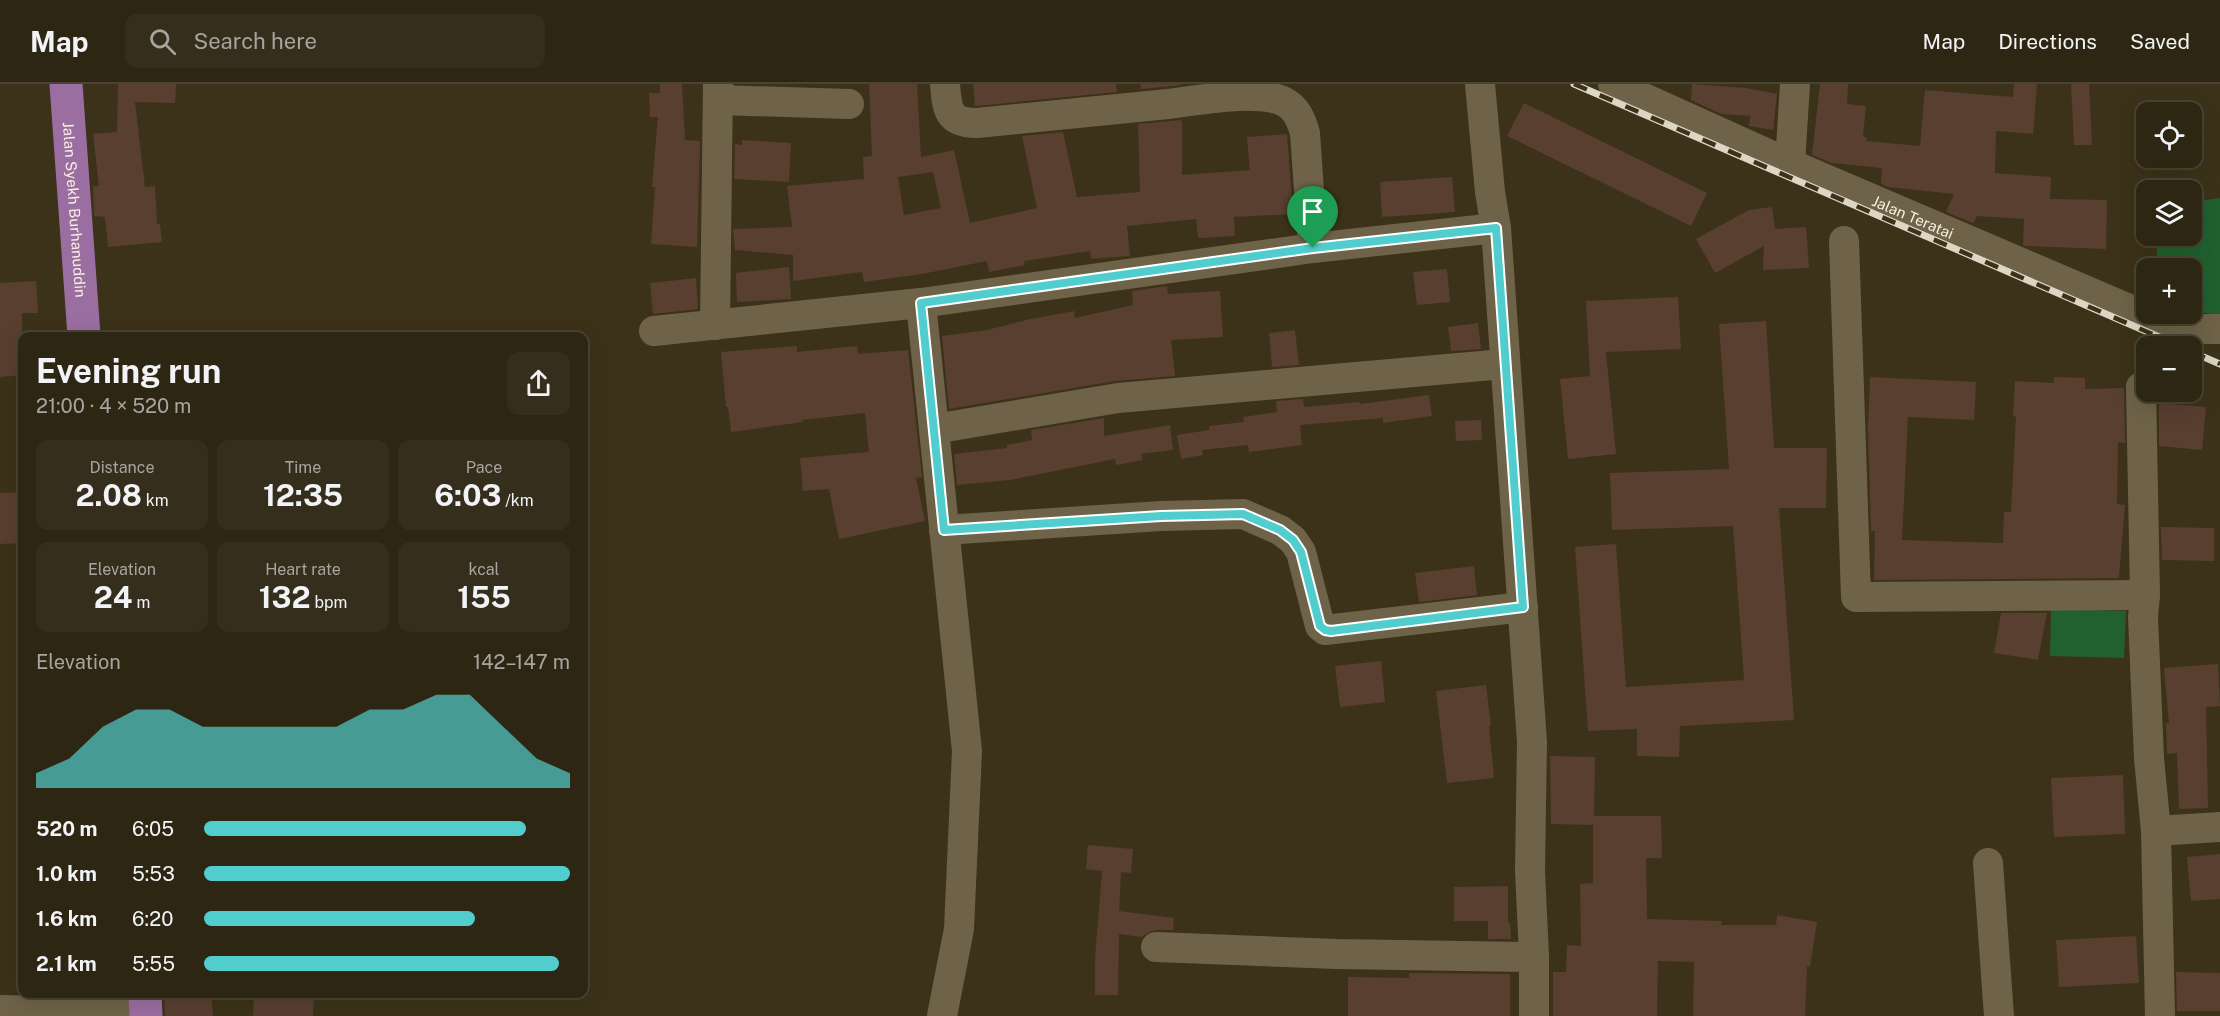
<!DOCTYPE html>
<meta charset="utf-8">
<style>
body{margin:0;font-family:"Public Sans",sans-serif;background:#352e1c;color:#f1f3f6;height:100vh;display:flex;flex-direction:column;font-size:22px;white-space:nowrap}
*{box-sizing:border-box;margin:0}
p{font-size:20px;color:#a7a5a0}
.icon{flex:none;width:33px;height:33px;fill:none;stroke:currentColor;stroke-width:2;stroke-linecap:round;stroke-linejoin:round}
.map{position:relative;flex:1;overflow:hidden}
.drawer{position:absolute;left:18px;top:248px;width:570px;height:666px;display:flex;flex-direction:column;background:#2d2613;border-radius:12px;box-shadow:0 6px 24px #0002,0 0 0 2px #484333}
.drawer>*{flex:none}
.controls{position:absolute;left:2136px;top:18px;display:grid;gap:12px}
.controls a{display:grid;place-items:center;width:66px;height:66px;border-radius:12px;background:#2d2613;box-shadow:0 6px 24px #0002,0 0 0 2px #484333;font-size:30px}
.pin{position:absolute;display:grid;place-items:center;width:51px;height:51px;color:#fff;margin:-62px -26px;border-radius:50% 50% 50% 0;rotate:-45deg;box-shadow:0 0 6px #0007}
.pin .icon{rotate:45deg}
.round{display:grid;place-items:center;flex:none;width:63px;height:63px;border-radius:12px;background:#352e1c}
.headline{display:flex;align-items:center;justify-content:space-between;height:102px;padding:0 18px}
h1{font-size:33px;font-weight:700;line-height:45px}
.figures{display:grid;grid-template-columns:repeat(3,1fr);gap:9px;height:102px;padding:6px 18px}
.figures div{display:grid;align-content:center;border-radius:12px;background:#352e1c;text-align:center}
.figures b{font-size:30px;font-weight:700}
.figures small{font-size:16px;font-weight:400}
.figures p{font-size:16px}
.chart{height:168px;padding:12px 18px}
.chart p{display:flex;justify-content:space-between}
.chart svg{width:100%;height:108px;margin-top:6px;fill:#52cdcd;opacity:.7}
ul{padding:0 18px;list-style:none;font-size:20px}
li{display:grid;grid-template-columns:96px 72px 1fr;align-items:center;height:45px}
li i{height:15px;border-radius:8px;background:#52cdcd}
header{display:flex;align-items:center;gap:36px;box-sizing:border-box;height:84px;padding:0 30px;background:#2d2613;border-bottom:2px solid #484333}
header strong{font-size:28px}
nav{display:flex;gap:33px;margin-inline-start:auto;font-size:21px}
.search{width:420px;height:54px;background:#352e1c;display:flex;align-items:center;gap:15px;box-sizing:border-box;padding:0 21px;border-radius:12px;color:#a7a5a0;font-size:22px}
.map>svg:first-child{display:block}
</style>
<header>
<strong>Map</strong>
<div class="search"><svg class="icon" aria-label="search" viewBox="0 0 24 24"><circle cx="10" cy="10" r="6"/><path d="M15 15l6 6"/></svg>Search here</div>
<nav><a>Map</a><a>Directions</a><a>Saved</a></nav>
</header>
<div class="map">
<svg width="2220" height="932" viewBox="0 0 2220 932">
<rect width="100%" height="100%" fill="#3c3219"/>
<g fill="#20612f">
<polygon points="2220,114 2220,232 2192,226 2192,184 2157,184 2157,152 2192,152 2192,118"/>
<polygon points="2051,525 2126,527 2124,574 2050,572"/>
</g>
<g fill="#583f30" fill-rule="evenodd">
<polygon points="118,0 176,0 175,19 135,18 145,103 155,102 157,140 160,140 162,158 108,163 105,133 94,132 93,102 99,102 93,50 117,48"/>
<polygon points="660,0 682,0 685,56 700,57 697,163 651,160 655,103 652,103 658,33 650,33 649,9 660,9"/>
<path d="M 869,0 L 917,0 L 921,73 L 954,66 L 970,139 L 1037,124 L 1022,52 L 1063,48 L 1077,113 L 1140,108 L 1138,40 L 1182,36 L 1182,91 L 1250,86 L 1247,53 L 1287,50 L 1293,130 L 1234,133 L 1235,152 L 1198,154 L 1196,135 L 1127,142 L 1130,172 L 1091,175 L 1090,167 L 1024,177 L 1025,181 L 989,188 L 987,177 L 922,190 L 864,198 L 862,188 L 793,197 L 793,171 L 735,166 L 733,145 L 792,143 L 787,102 L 864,95 L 863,73 L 872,72 ZM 933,88 L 941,124 L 904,131 L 898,93 Z"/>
<polygon points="973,0 1116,0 1117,8 977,22 975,22"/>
<polygon points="1140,0 1181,0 1181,1 1141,5"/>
<polygon points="1692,0 1746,4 1777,10 1773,46 1749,42 1750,32 1721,30 1691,16"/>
<polygon points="1820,0 1848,0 1847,20 1866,22 1863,53 1867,53 1866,57 1920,62 1925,6 2013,13 2014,0 2037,0 2033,50 1996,47 1995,89 2051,93 2050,115 2107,116 2106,165 2026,162 2023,161 2024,135 1977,132 1973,139 1946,128 1954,110 1888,103 1881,100 1882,84 1832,79 1812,71"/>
<polygon points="2071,0 2089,0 2092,61 2074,61"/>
<polygon points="1524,19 1707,109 1691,142 1507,52"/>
<polygon points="742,56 791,59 789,98 734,95 735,60 742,61"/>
<polygon points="1452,93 1455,128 1382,133 1380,98"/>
<polygon points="1772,123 1775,145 1806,143 1809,184 1763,186 1764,162 1715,189 1696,155 1749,126"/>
<polygon points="789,183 791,215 737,218 736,189"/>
<polygon points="1447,185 1450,218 1417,221 1413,188"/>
<polygon points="696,194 698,225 653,230 650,199"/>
<polygon points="36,197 38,229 22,229 22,291 0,293 0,199"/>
<polygon points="1167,202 1168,210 1220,207 1223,253 1171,256 1175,292 1115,297 949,325 942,252 987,246 1026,236 1074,227 1075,234 1133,221 1132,207"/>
<polygon points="1678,213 1681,265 1606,268 1616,370 1568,375 1560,295 1590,292 1586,217"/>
<polygon points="1766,237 1774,364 1827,364 1826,424 1779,424 1794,636 1680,642 1679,673 1637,672 1637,645 1588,647 1575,463 1616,460 1626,603 1744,596 1733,442 1612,446 1610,389 1729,385 1719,240"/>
<polygon points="1478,239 1481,265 1451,267 1448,243"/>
<polygon points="1295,246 1299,281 1272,283 1269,249"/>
<polygon points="797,262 797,268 857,262 858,270 908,266 922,393 916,394 925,437 839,455 829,405 803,407 800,374 869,368 865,329 802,336 803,338 731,348 728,323 726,323 721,268"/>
<polygon points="1870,293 1976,298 1974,336 1908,333 1902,456 2003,459 2004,428 2011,428 2016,333 2013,332 2015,297 2054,299 2054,293 2085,294 2085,305 2124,304 2125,359 2118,358 2117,420 2125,421 2119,494 1874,496 1875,447 1871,447 1868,345"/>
<polygon points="1429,311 1432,332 1383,339 1383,334 1300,341 1302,361 1249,368 1248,361 1202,366 1203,371 1181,375 1177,351 1209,346 1209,342 1244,338 1243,333 1277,328 1276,317 1303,315 1304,323 1360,318 1360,320"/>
<polygon points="2159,319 2206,323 2202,366 2159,362"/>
<polygon points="1104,334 1104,352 1170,341 1173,366 1141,370 1143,376 1116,381 1115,375 1010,396 957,401 954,370 1007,364 1007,361 1032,356 1031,346"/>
<polygon points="1481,336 1482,356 1456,357 1455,337"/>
<polygon points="22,408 22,459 0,460 0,409"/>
<polygon points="2161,443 2214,444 2214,477 2162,476"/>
<polygon points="1474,482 1477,511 1419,518 1415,489"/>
<polygon points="2001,529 2047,529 2038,576 1994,569"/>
<polygon points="1381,577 1385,618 1340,623 1335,582"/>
<polygon points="2218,580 2220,622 2206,623 2208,724 2179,725 2177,669 2167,670 2166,639 2169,639 2164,584"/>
<polygon points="1486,601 1491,642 1489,642 1494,694 1447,699 1436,607"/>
<polygon points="1550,672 1595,673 1594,732 1661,732 1662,774 1646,774 1647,835 1722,837 1721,841 1776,841 1777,831 1817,838 1810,883 1807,882 1805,932 1693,932 1694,878 1658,877 1657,932 1553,932 1553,888 1566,888 1567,861 1581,862 1580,800 1593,799 1593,741 1551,740"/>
<polygon points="2123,691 2125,750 2054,753 2051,694"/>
<polygon points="1088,761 1133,765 1131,789 1121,788 1119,827 1174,834 1173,846 1156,846 1149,848 1142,853 1119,850 1118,911 1095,911 1095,874 1102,787 1086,785"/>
<polygon points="2220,770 2220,815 2191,817 2187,773"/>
<polygon points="1508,802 1508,839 1510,839 1511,855 1488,855 1488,837 1454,837 1454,803"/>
<polygon points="2136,852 2139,899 2059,903 2056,856"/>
<polygon points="2176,888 2220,889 2220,927 2177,927"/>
<polygon points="1409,889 1510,890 1510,932 1348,932 1348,893 1409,894"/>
<polygon points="164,909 211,909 213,932 165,932"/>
<polygon points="254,909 314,909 313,932 253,932"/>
</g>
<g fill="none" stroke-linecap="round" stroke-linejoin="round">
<g stroke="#6e6348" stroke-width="30">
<path d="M 945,0 C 947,26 948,39 977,39 C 1041,33 1104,26 1168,20 C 1200,16 1242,8 1273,14 C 1293,18 1300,31 1305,49 L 1313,164"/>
<polyline points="1480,0 1490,108 1496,144 1532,658 1530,787 1534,873 1534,932"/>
<path id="s1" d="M 1613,0 L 1790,80 L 2176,245 L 2220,245"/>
<polyline points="718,16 849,20"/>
<polyline points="1790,80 1795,0"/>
<polyline points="1844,157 1856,513 2145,511"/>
<polyline points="921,219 967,667 959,845 942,932"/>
<polyline points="715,241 718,0"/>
<polyline points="654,247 921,219 1313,164 1496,144"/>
<polyline points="2141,303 2145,511 2143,533 2149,674 2156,747 2160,932"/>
<polyline points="934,345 1118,314 1504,280"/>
<polyline points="944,446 1161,432 1243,430 1280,446 1293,456 1301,468 1320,542 1325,546 1523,523"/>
<polyline points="2156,747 2220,743"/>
<polyline points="1988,779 1999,932"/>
<polyline points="1156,863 1337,870 1534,873"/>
<polyline points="0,926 146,929"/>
</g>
<g stroke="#9b6ea1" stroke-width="33">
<path id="s2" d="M 66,0 L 84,252"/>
<polyline points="145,909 146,932"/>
</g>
<defs>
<g id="rail">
<polyline points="1574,0 2180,262"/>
<polyline points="2192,268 2220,280"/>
</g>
</defs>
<use href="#rail" stroke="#ddd6c5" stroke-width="7"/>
<use href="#rail" stroke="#3c3219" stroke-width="4.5" stroke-dasharray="14" stroke-linecap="butt"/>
</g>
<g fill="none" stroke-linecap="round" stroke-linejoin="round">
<defs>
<polygon id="route" points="1496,144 1523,523 1331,547 1325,546 1320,542 1301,468 1293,456 1280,446 1243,430 1161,432 944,446 921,219 1313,164"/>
</defs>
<use href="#route" stroke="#fff" stroke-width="12"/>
<use href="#route" stroke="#52cdcd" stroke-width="8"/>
</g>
<g text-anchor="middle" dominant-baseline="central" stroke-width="6" stroke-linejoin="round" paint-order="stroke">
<g font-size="15" fill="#f7f0e1" stroke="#3c3219">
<text stroke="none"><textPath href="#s2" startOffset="126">Jalan Syekh Burhanuddin</textPath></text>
<text stroke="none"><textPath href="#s1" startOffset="328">Jalan Teratai</textPath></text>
</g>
</g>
</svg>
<div class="controls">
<a><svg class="icon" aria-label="locate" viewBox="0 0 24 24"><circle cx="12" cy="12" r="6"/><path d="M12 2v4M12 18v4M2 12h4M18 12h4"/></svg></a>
<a><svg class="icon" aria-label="layers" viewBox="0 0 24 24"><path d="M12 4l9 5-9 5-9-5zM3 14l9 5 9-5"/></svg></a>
<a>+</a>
<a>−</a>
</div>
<div class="pin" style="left:1313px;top:164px;background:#1e9e55"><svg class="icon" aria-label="arrive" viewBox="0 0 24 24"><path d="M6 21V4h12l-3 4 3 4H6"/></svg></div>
<section class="drawer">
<div class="headline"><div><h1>Evening run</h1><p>21:00 · 4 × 520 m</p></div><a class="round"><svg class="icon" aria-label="share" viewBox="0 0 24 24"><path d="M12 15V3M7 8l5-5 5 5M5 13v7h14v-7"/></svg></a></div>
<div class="figures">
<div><p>Distance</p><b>2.08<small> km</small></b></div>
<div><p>Time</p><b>12:35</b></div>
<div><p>Pace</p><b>6:03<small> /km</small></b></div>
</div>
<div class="figures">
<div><p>Elevation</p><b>24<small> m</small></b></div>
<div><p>Heart rate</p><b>132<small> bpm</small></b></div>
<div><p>kcal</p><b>155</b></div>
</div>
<div class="chart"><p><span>Elevation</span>142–147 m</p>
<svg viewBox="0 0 160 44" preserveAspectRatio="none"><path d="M0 44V38L10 32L20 19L30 12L40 12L50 19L60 19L70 19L80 19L90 19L100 12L110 12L120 6L130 6L140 19L150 32L160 38V44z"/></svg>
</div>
<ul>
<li><b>520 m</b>6:05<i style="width:88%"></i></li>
<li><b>1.0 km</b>5:53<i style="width:100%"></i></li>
<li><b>1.6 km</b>6:20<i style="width:74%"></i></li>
<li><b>2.1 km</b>5:55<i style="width:97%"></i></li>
</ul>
</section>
</div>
